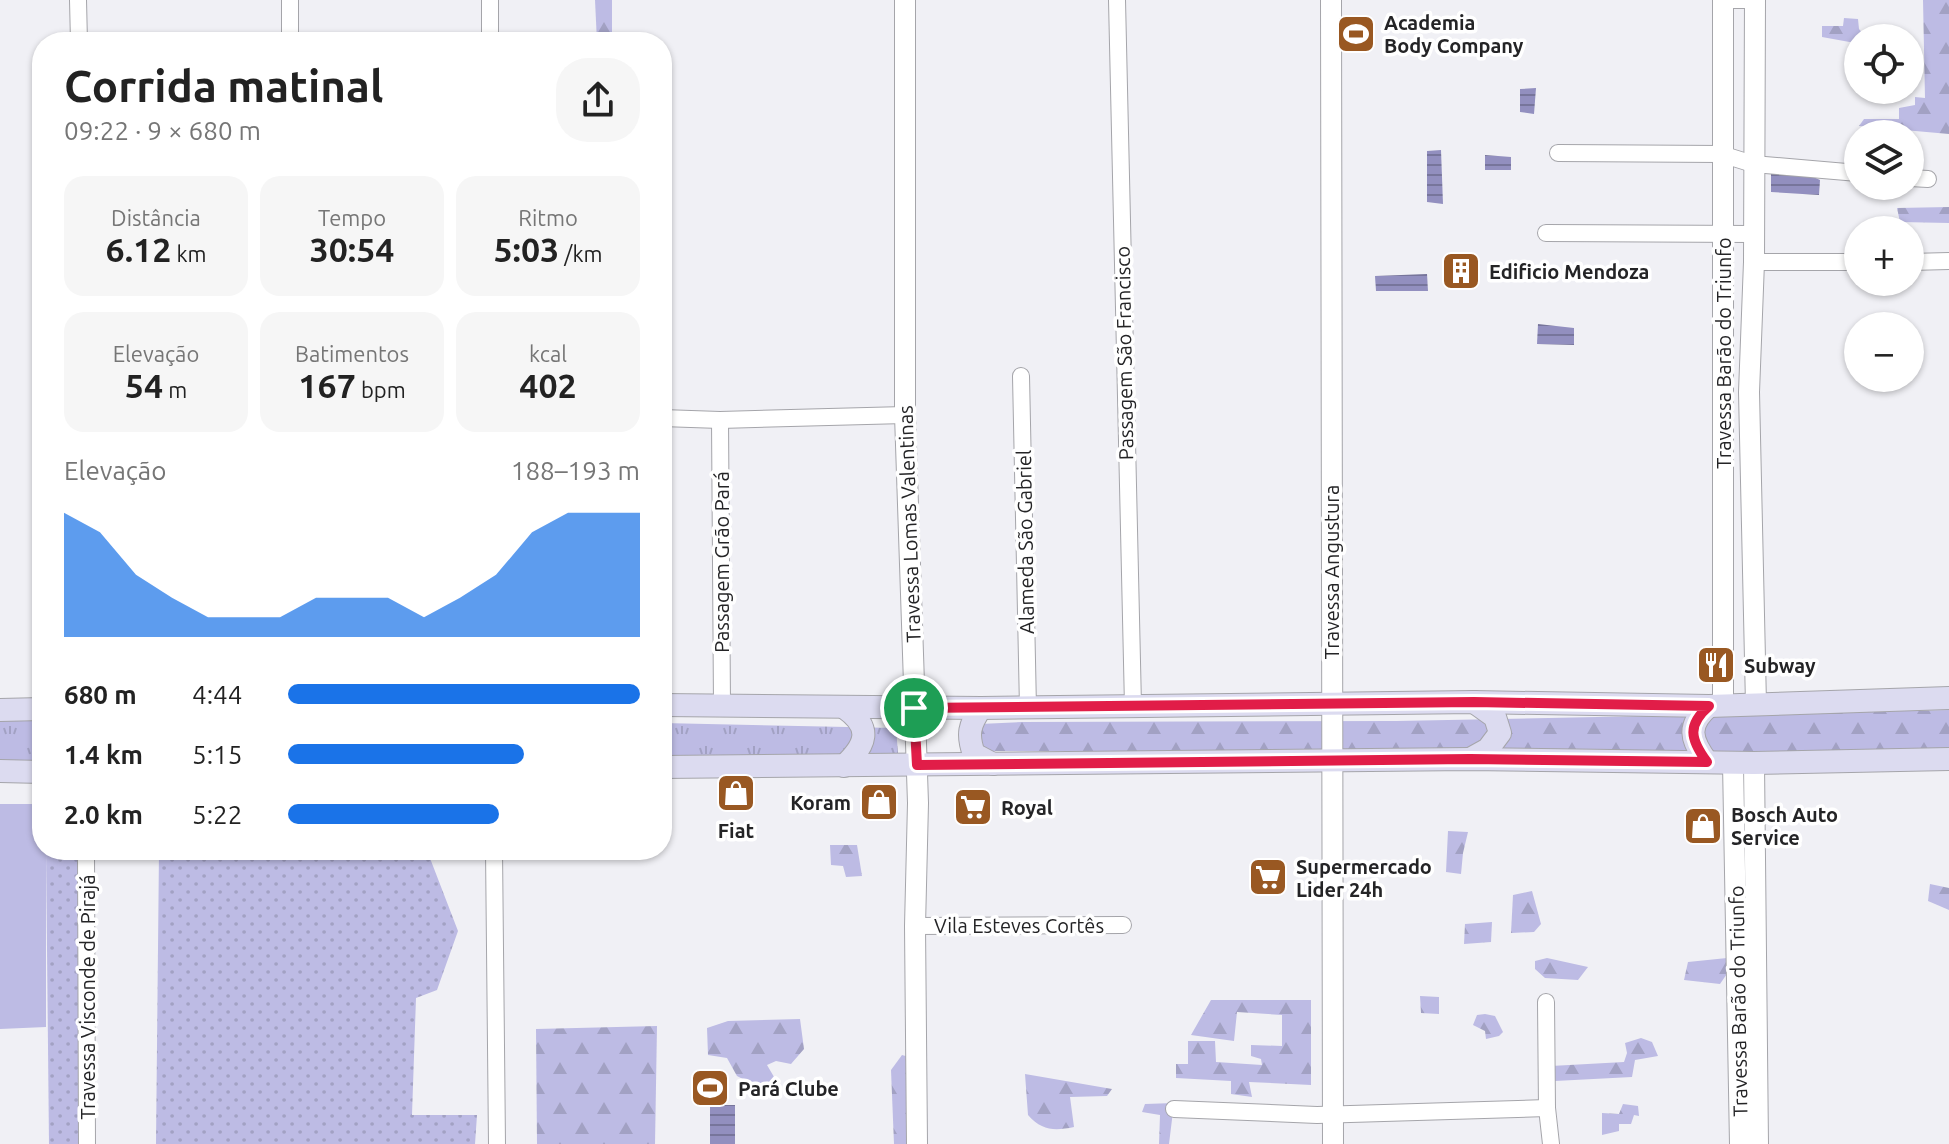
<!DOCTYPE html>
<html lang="pt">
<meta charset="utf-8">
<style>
body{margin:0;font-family:Ubuntu,sans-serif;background:#f6f6f6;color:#222;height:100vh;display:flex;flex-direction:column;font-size:30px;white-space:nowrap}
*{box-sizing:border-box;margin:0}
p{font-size:26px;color:#767676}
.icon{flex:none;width:44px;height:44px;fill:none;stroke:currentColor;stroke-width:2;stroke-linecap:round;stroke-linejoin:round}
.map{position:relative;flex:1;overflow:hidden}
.side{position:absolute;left:32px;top:32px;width:640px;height:828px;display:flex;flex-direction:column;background:#fff;border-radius:32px;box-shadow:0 2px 6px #0004}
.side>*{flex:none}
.fabs{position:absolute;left:1844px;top:24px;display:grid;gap:16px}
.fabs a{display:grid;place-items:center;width:80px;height:80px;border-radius:50%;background:#fff;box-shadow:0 2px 6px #0004;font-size:40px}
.pin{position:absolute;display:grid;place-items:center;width:68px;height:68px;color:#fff;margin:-34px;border:4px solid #fff;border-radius:50%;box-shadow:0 2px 8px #0007}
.round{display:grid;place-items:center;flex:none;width:84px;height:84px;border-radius:32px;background:#f6f6f6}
.headline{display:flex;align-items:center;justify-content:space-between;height:136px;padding:0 32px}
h1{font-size:44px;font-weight:700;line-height:60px}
.metrics{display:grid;grid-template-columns:repeat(3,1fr);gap:12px;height:136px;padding:8px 32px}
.metrics div{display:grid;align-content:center;border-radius:20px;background:#f6f6f6;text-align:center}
.metrics b{font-size:34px;font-weight:700}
.metrics small{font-size:22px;font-weight:400}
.metrics p{font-size:22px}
.chart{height:224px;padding:16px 32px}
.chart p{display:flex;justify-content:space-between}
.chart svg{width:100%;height:144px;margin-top:8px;fill:#1a73e8;opacity:.7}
ul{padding:0 32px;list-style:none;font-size:26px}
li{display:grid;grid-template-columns:128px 96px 1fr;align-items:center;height:60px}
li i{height:20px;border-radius:10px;background:#1a73e8}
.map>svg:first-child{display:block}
</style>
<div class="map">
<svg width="1949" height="1144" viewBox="0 0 1949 1144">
<defs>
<pattern id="grass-dots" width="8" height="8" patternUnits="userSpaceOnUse" patternTransform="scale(2)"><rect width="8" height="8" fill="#bdbbe4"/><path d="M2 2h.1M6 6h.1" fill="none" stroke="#a2a1c3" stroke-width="1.8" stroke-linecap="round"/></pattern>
<pattern id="forest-firs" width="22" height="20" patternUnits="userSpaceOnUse" patternTransform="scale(2)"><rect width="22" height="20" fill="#bdbbe4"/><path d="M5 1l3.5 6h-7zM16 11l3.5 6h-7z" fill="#a2a1c3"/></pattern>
<pattern id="park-tufts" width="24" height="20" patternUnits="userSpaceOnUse" patternTransform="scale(2)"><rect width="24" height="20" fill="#bdbbe4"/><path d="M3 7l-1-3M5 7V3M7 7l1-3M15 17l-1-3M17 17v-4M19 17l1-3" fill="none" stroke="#a2a1c3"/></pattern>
<pattern id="water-rules" width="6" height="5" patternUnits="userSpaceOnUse" patternTransform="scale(2)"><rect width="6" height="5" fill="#928fbf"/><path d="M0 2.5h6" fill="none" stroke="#77759b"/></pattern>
</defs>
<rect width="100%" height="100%" fill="#f0f0f5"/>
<g fill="url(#grass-dots)">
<polygon points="46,850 80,850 81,1144 49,1144"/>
<polygon points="159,850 262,850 263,853 311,856 312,850 428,853 458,931 437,990 416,998 412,1115 477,1115 475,1144 156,1144"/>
</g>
<g fill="url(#forest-firs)">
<polygon points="595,0 612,0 612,42 597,42"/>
<polygon points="1923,0 1949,0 1949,134 1859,126 1864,119 1899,119 1899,108 1915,105 1915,97 1925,98"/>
<polygon points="1844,18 1858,19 1859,29 1864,35 1855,43 1822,37 1822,26 1843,26"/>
<polygon points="1949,207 1949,223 1900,222 1897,208"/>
<polygon points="1949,710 1949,751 1764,753 983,751 980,724 1022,722 1396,721"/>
<polygon points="1448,831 1468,832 1463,853 1461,874 1446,872"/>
<polygon points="830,845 857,845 862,876 846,877 843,866 831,865"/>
<polygon points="1930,884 1949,888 1949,910 1928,901"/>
<polygon points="1532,891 1541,924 1534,932 1511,933 1513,895"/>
<polygon points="1492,922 1491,942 1464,944 1465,924"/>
<polygon points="1547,958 1588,967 1578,980 1545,978 1535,969 1535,961"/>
<polygon points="1727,958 1731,968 1720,984 1684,980 1688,962"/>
<polygon points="1420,996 1439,997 1439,1014 1421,1013"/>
<polygon points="1211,1000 1311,1000 1311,1085 1249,1082 1252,1097 1231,1094 1231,1081 1176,1078 1176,1064 1188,1064 1188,1041 1215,1041 1216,1062 1262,1065 1261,1059 1251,1056 1251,1045 1282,1046 1282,1015 1237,1012 1234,1041 1191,1035"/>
<polygon points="1485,1014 1495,1016 1503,1032 1499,1036 1486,1039 1485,1031 1473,1025 1477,1015"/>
<polygon points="800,1019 804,1049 791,1064 776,1061 767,1065 777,1082 769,1093 737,1076 727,1058 708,1055 707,1028 728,1021"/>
<polygon points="657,1026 655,1144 537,1144 536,1029"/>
<polygon points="1641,1038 1652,1042 1658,1056 1635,1060 1632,1077 1555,1081 1551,1066 1624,1062 1627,1053 1625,1043"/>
<polygon points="902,1055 909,1057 914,1144 894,1144 891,1070"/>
<path d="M 1025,1074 L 1112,1089 L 1107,1096 L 1070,1097 L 1074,1127 C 1055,1131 1042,1131 1028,1115 Z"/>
<polygon points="1174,1103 1169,1144 1159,1144 1160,1115 1142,1112 1145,1104"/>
<polygon points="1623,1104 1638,1106 1639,1116 1634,1115 1631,1124 1619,1124 1619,1131 1602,1135 1602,1113 1619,1114"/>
</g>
<g fill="url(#park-tufts)">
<polygon points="0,718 42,718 42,761 0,762"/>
<polygon points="662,723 896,728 898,753 662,758"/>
</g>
<polygon fill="#bdbbe4" points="0,804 42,804 42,850 46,850 46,1027 0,1029"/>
<g fill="url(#water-rules)">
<polygon points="1536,88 1534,114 1520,112 1520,89"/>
<polygon points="1441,150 1443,204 1427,202 1427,151"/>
<polygon points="1485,155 1511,157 1511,170 1485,170"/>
<polygon points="1771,173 1809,175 1820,180 1819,195 1771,192"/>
<polygon points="1427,274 1428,291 1376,291 1375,276"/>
<polygon points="1538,324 1574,328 1574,345 1537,344"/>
<rect x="710" y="1105" width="25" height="39"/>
</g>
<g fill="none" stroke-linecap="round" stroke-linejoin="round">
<defs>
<g id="minor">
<polyline points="78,0 79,42"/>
<polyline points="290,0 290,42"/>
<polyline points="490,0 490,42"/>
<polyline points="1117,0 1133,706"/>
<polyline points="1723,0 1755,0"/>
<polyline points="1558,153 1721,154 1753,164 1858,173"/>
<polyline points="1910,178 1928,179"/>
<polyline points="1546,233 1752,234"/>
<polyline points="1754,262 1858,262"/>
<polyline points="1910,262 1949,261"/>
<polyline points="1021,376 1028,708"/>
<polyline points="662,418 720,420 905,415"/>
<polyline points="720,420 722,705"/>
<polyline points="86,850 87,1144"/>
<polyline points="494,850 497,1144"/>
<polyline points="915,926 1123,925"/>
<polyline points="1546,1002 1547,1108 1551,1144"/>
<polyline points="1174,1109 1317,1115 1547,1108"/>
</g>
<g id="tertiary">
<polyline points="905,0 905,415 918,803 915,926 917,1144"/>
<polyline points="1331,0 1333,1144"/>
<polyline points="1723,0 1723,706"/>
<polyline points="1755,0 1754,262 1749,392 1756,704"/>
<polyline points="1733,763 1740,1144"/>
<polyline points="1754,763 1758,1144"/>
</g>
<g id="secondary">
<polyline points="662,705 981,708 1474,702 1709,706 1949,698"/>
<path d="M 981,708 C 969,725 967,735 974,754 L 993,764"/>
<polyline points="0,710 42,709"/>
<polyline points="1470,759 1488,749 1500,733 1495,717 1474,702"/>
<path d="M 1707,762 C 1690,739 1687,725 1709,706"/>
<path d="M 844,766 C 866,745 873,728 845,708"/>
<polyline points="662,767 1470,759 1754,763 1949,759"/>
<polyline points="0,771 42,772"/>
</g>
</defs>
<use href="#minor" stroke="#a5a5aa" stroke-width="18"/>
<use href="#tertiary" stroke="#a5a5aa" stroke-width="22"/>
<use href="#secondary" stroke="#a5a5aa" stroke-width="24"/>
<use href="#minor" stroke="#fff" stroke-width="16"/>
<use href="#tertiary" stroke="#fff" stroke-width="20"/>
<use href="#secondary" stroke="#dcdbf0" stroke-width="22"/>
</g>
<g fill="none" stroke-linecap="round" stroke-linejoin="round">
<defs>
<path id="route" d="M 1474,702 L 1709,706 C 1687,725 1690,739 1707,762 L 1470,759 L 917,765 L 914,708 Z"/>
</defs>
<use href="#route" stroke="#fff" stroke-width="16"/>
<use href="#route" stroke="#e11d48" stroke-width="10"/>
</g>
<defs>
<symbol id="stadium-square" viewBox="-11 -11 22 22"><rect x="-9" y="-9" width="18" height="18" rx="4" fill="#995822" stroke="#fff"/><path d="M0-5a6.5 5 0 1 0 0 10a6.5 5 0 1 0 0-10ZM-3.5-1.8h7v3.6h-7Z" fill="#fff"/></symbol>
<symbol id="building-square" viewBox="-11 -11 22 22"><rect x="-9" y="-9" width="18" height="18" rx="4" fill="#995822" stroke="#fff"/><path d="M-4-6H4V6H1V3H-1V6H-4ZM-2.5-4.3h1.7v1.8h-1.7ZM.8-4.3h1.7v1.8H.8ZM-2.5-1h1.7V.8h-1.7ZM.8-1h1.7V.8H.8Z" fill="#fff"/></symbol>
<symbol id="restaurant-square" viewBox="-11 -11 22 22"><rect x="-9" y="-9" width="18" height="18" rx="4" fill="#995822" stroke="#fff"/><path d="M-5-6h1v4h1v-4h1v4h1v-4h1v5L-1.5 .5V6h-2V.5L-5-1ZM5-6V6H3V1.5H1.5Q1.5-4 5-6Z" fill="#fff"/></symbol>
<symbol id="shop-square" viewBox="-11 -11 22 22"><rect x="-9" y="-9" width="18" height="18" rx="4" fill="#995822" stroke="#fff"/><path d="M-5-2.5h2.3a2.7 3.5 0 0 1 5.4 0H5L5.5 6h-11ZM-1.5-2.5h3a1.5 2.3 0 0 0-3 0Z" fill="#fff"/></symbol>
<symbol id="supermarket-square" viewBox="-11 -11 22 22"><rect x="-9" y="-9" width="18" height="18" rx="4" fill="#995822" stroke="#fff"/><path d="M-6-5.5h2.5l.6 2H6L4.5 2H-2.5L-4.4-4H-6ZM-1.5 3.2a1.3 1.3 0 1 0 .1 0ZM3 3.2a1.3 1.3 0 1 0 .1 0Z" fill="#fff"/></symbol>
</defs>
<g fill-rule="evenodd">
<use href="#stadium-square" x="1334" y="12" width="44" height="44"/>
<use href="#building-square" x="1439" y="249" width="44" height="44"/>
<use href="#restaurant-square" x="1694" y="643" width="44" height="44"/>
<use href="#shop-square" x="714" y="771" width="44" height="44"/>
<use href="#shop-square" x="857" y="780" width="44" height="44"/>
<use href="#supermarket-square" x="951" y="785" width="44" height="44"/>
<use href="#shop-square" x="1681" y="804" width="44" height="44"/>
<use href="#supermarket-square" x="1246" y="855" width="44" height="44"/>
<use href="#stadium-square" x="688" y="1066" width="44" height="44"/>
</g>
<g text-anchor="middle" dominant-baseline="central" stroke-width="7" stroke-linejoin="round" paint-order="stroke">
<g font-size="20" font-weight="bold" fill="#242426" stroke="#fff" text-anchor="start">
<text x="1384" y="22">Academia<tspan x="1384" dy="23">Body Company</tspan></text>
<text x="1489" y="271">Edificio Mendoza</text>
<text x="1744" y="665">Subway</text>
<text x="851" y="802" text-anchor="end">Koram</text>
<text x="1001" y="807">Royal</text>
<text x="1731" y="814">Bosch Auto<tspan x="1731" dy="23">Service</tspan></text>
<text x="736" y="830" text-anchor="middle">Fiat</text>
<text x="1296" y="866">Supermercado<tspan x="1296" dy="23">Lider 24h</tspan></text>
<text x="738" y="1088">Pará Clube</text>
</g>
<g font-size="20" fill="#242426" stroke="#fff">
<text transform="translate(1124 353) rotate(-91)">Passagem São Francisco</text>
<text transform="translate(1723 353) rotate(-90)">Travessa Barão do Triunfo</text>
<text transform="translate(909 524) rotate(-92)">Travessa Lomas Valentinas</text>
<text transform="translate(1025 542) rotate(-91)">Alameda São Gabriel</text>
<text transform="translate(721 562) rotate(-90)">Passagem Grão Pará</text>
<text transform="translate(1331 572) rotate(-90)">Travessa Angustura</text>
<text x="1019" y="925">Vila Esteves Cortês</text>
<text transform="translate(87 997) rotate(-90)">Travessa Visconde de Pirajá</text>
<text transform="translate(1738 1001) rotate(-91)">Travessa Barão do Triunfo</text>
</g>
</g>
</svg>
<div class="fabs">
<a><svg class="icon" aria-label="locate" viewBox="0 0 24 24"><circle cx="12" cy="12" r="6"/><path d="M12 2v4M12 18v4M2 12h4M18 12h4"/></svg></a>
<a><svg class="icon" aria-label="layers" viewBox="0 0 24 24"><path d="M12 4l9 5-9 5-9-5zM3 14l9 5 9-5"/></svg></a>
<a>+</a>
<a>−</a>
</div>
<div class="pin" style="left:914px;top:708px;background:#1e9e55"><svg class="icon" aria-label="arrive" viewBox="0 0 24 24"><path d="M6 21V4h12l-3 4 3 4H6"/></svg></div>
<section class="side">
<div class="headline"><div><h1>Corrida matinal</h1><p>09:22 · 9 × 680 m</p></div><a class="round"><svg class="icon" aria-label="share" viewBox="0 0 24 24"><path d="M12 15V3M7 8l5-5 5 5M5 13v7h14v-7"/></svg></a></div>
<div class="metrics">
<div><p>Distância</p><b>6.12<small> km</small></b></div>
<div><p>Tempo</p><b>30:54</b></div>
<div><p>Ritmo</p><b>5:03<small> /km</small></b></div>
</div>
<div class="metrics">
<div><p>Elevação</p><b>54<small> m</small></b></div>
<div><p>Batimentos</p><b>167<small> bpm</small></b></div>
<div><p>kcal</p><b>402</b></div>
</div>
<div class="chart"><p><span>Elevação</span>188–193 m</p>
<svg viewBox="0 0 160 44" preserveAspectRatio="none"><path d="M0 44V6L10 12L20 25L30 32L40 38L50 38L60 38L70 32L80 32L90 32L100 38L110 32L120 25L130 12L140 6L150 6L160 6V44z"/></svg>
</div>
<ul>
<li><b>680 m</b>4:44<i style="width:100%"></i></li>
<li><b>1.4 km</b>5:15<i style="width:67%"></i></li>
<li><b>2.0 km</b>5:22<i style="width:60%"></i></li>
</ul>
</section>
</div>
